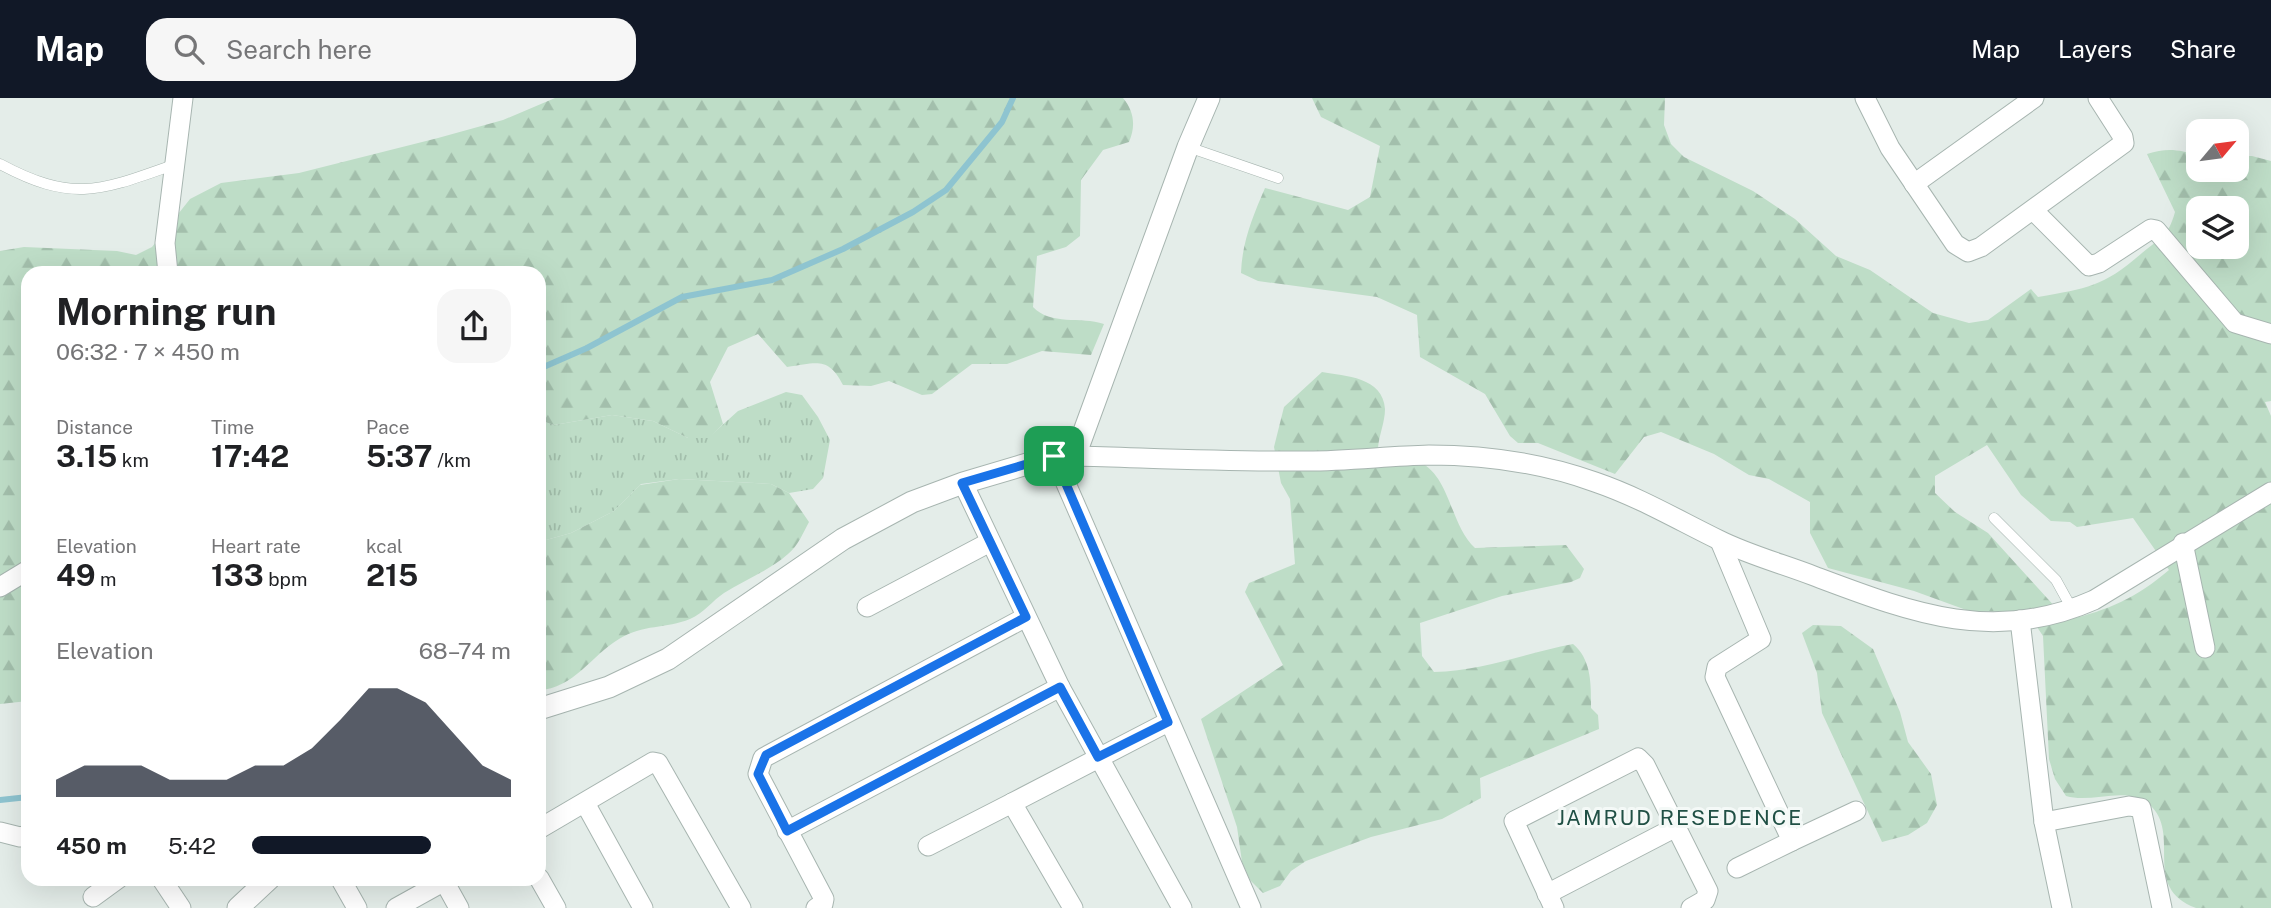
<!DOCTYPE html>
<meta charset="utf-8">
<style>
body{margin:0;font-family:"Public Sans",sans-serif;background:#f6f6f6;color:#202124;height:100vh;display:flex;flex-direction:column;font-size:26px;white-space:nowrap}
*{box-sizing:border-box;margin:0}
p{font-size:23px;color:#757577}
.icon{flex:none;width:38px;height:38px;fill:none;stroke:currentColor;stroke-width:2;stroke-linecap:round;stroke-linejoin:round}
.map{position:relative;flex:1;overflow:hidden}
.side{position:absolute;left:21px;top:168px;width:525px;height:620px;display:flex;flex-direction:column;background:#fff;border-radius:21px;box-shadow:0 7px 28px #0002}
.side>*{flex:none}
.needle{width:46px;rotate:61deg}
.controls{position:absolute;left:2186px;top:21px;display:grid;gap:14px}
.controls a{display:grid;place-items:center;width:63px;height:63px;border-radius:14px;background:#fff;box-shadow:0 7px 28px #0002;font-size:35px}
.pin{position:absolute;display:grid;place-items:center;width:60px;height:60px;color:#fff;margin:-30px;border-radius:14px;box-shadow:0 4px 10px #0006}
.round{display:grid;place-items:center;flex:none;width:74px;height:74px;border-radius:21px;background:#f6f6f6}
.summary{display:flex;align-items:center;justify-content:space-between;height:119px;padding:0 35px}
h1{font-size:38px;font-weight:700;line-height:52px}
.stats{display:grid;grid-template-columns:repeat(3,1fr);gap:10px;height:119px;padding:7px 35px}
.stats div{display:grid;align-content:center}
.stats b{font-size:30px;font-weight:700}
.stats small{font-size:19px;font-weight:400}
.stats p{font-size:19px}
.chart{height:196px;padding:14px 35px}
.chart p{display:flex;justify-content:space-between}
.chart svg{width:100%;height:126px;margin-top:7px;fill:#111827;opacity:.7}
ul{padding:0 35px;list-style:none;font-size:23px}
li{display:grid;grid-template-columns:112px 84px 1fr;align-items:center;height:52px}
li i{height:18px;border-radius:9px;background:#111827}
header{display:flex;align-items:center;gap:42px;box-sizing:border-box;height:98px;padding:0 35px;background:#111827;color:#fff}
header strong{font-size:33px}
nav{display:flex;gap:38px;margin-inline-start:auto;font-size:24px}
.search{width:490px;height:63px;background:#f6f6f6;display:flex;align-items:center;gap:18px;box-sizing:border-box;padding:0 24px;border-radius:21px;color:#757577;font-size:26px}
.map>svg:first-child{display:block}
</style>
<header>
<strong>Map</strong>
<div class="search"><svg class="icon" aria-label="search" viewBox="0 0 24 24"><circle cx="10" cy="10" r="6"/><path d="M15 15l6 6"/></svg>Search here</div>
<nav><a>Map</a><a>Layers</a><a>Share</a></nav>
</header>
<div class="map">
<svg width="2271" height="810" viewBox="0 0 2271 810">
<defs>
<pattern id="grass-tufts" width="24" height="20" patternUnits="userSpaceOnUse" patternTransform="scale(1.75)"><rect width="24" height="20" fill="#beddc7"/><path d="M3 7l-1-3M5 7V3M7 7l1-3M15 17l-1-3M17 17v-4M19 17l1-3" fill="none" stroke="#a3bfac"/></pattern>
<pattern id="forest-firs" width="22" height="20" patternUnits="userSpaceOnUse" patternTransform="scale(1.75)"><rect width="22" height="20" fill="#beddc7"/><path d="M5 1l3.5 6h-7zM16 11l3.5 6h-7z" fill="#a3bfac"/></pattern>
</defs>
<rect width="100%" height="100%" fill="#e4ede9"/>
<polygon fill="url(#grass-tufts)" points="786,294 802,297 818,319 830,342 823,380 813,391 789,395 771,386 679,381 641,386 614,413 571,435 539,444 539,322 554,327 612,317 653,323 688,340 708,340 738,313"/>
<g fill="url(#forest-firs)" fill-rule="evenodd">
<path d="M 555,0 L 1123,0 C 1134,13 1136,28 1129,44 L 1103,52 L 1081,82 L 1080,138 L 1066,149 L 1037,158 L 1033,209 C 1051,228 1080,218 1104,226 L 1091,257 L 1042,253 L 1007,266 L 972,266 L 932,296 L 922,297 L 889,283 L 871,288 L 843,287 C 828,258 817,265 787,269 L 758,236 L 728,249 L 710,284 L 723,326 L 709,340 L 688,340 L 653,323 L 612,317 L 554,327 L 539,322 L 539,175 L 28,175 L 28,603 L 0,606 L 0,153 L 24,149 L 117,153 L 136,157 L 152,149 L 190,101 L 221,85 L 299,75 L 438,40 L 503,22 Z"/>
<path d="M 1312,0 L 1665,0 L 1664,27 L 1671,46 L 1684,59 L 1753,93 L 1795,121 L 1836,158 L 1870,172 L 1933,215 L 1969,225 L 1988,222 L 2031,191 L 2038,199 C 2088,190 2103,189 2142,155 C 2161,139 2168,139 2175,114 L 2147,56 C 2166,50 2179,51 2198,58 L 2198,72 L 2236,72 L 2237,58 L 2252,58 L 2271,63 L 2271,303 L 2265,304 L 2271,318 L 2271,810 C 2256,810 2207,810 2196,810 C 2140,789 2183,736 2149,706 C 2126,687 2092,706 2066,698 L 2055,681 L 2049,661 L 2043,538 L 2027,514 L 1969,513 L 1914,493 L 1828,470 L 1810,435 L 1810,404 L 1769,381 L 1749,377 L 1714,356 L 1661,334 L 1644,339 L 1615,376 L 1538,345 L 1518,345 L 1510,338 L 1485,296 L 1420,259 L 1417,217 L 1377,199 L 1258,183 L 1241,175 C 1242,144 1253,118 1265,90 L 1348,112 L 1370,99 L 1380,48 L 1321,19 ZM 2198,110 L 2236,110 L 2236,149 L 2198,149 ZM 1987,347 L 2021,397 L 2051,423 L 2070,424 L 2077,429 L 2133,420 L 2169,472 C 2136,500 2109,512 2067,522 L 1988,435 L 1955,414 L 1935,395 L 1935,378 Z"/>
<path d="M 1322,274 C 1345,278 1383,279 1385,311 C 1385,324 1379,337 1378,350 C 1392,354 1408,357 1420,364 C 1451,380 1450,427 1475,450 L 1566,447 L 1584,471 L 1580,480 L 1571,484 L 1502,498 L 1420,525 L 1422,558 L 1434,574 C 1482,573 1526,555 1573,546 C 1592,562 1591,587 1591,610 L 1598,617 L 1599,631 L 1480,680 L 1481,700 L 1442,721 L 1371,739 L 1306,763 L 1291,773 L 1280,788 L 1263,795 L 1250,782 L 1242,764 L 1237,729 L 1201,621 L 1283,567 L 1245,494 L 1249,485 L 1295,466 L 1290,401 L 1281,385 L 1274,349 L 1284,309 Z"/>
<path d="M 679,381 L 771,386 L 789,395 L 809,424 C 803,435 798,448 788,456 C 770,472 745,482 724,495 C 712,503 704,515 690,521 C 666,531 643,526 619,541 C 592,557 573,591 539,592 L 539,444 L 571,435 L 614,413 L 640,387 Z"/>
<polygon points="1813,527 1841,528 1873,551 1900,614 1908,644 1931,676 1937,707 1927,725 1908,737 1882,744 1822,615 1817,575 1802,535"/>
</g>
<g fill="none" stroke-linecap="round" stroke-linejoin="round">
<g stroke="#8ec4d0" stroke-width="6">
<polyline points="539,271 587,250 682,199 772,182 843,151 913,114 946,92 1002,24 1013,0"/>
<polyline points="0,702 28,699"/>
</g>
<defs>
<g id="service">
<polyline points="1188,49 1278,80"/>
<path d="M 0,66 C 73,105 100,93 173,67"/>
<polyline points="1994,420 2056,482 2072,511"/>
</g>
<g id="minor">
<polyline points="1865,0 1890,50 1955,146 1968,154 1981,149 2124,45 2123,39 2098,0"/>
<polyline points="1914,86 2034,0"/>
<polyline points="2033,112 2089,168 2099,165 2151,131 2156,132 2235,225 2271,236"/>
<polyline points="168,175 165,145 183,0"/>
<polyline points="1054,358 1251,810"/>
<path d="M 1075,358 C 1152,360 1230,364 1307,363 C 1348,363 1388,358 1429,357 C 1485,357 1542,365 1595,384 C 1639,399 1678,422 1719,442 C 1749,457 1783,466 1814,478 C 1910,514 1993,547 2094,502 L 2271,394"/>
<polyline points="963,385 1060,589 1182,810"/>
<polyline points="1720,443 1761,541 1717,569 1715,579 1792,743 1856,713"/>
<polyline points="2183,445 2205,550"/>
<polyline points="0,489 28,472"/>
<polyline points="867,509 990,444"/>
<polyline points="2020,522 2044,724 2062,810"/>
<polyline points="585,705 643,810"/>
<polyline points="2044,724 2129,708 2141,710 2162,810"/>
<polyline points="539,731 653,664 658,665 741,810"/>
<polyline points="787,733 1060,589"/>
<polyline points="0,734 20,739 28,737"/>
<polyline points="928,748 1012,705"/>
<polyline points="1737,770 1792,743"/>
<polyline points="161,780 181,810"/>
<polyline points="340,780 357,810"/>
<polyline points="539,780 556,810"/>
<polyline points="444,783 459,810"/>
<polyline points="1547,796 1676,729"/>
<polyline points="93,799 119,780"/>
<polyline points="396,810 450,780"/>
<polyline points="816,810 823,806 824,801 758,676 763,660 1026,519"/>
<polyline points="1073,810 1012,705 1168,624"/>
<polyline points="1554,810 1514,723 1638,660 1645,667 1708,793 1705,802 1691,810"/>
</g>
<g id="tertiary">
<polyline points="539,611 609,589 668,561 843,441 912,404 963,385 1054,358 1075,358 1188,49 1209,0"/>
<polyline points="238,810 270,780"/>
</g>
</defs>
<use href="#service" stroke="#a7b5b0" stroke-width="11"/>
<use href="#minor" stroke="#a7b5b0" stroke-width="21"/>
<use href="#tertiary" stroke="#a7b5b0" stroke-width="23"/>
<use href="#service" stroke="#fff" stroke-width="10"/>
<use href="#minor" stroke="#fff" stroke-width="19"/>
<use href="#tertiary" stroke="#fff" stroke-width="21"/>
</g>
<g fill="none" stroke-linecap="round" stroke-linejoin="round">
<defs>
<polygon id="route" points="1054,358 1168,624 1098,659 1060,589 787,733 758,676 766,657 1026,519 962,385"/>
</defs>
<use href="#route" stroke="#fff" stroke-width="14"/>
<use href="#route" stroke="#1a73e8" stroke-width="9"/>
</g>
<g text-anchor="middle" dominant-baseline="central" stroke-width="6" stroke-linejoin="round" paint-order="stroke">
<g font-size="21" letter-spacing="2" fill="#205045" stroke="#f4f9f7">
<text x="1680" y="719">JAMRUD RESEDENCE</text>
</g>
</g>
</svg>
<div class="controls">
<a><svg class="needle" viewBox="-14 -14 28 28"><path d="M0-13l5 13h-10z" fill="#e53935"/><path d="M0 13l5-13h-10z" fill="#757577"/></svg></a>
<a><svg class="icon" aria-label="layers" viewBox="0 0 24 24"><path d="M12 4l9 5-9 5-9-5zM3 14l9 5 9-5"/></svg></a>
</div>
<div class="pin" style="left:1054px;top:358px;background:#1e9e55"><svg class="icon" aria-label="arrive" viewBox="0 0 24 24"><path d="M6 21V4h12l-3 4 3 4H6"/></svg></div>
<section class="side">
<div class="summary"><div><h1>Morning run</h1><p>06:32 · 7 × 450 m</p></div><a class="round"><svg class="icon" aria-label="share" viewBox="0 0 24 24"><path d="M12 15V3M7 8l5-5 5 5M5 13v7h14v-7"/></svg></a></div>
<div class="stats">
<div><p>Distance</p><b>3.15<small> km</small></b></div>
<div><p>Time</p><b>17:42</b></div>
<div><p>Pace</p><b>5:37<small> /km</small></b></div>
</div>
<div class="stats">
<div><p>Elevation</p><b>49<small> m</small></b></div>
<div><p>Heart rate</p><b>133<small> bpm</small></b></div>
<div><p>kcal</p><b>215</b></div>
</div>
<div class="chart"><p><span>Elevation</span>68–74 m</p>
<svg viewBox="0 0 160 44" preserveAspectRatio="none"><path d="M0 44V38L10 33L20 33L30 33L40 38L50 38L60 38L70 33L80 33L90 27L100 17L110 6L120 6L130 11L140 22L150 33L160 38V44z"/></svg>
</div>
<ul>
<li><b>450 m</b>5:42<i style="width:69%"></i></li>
</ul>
</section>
</div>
